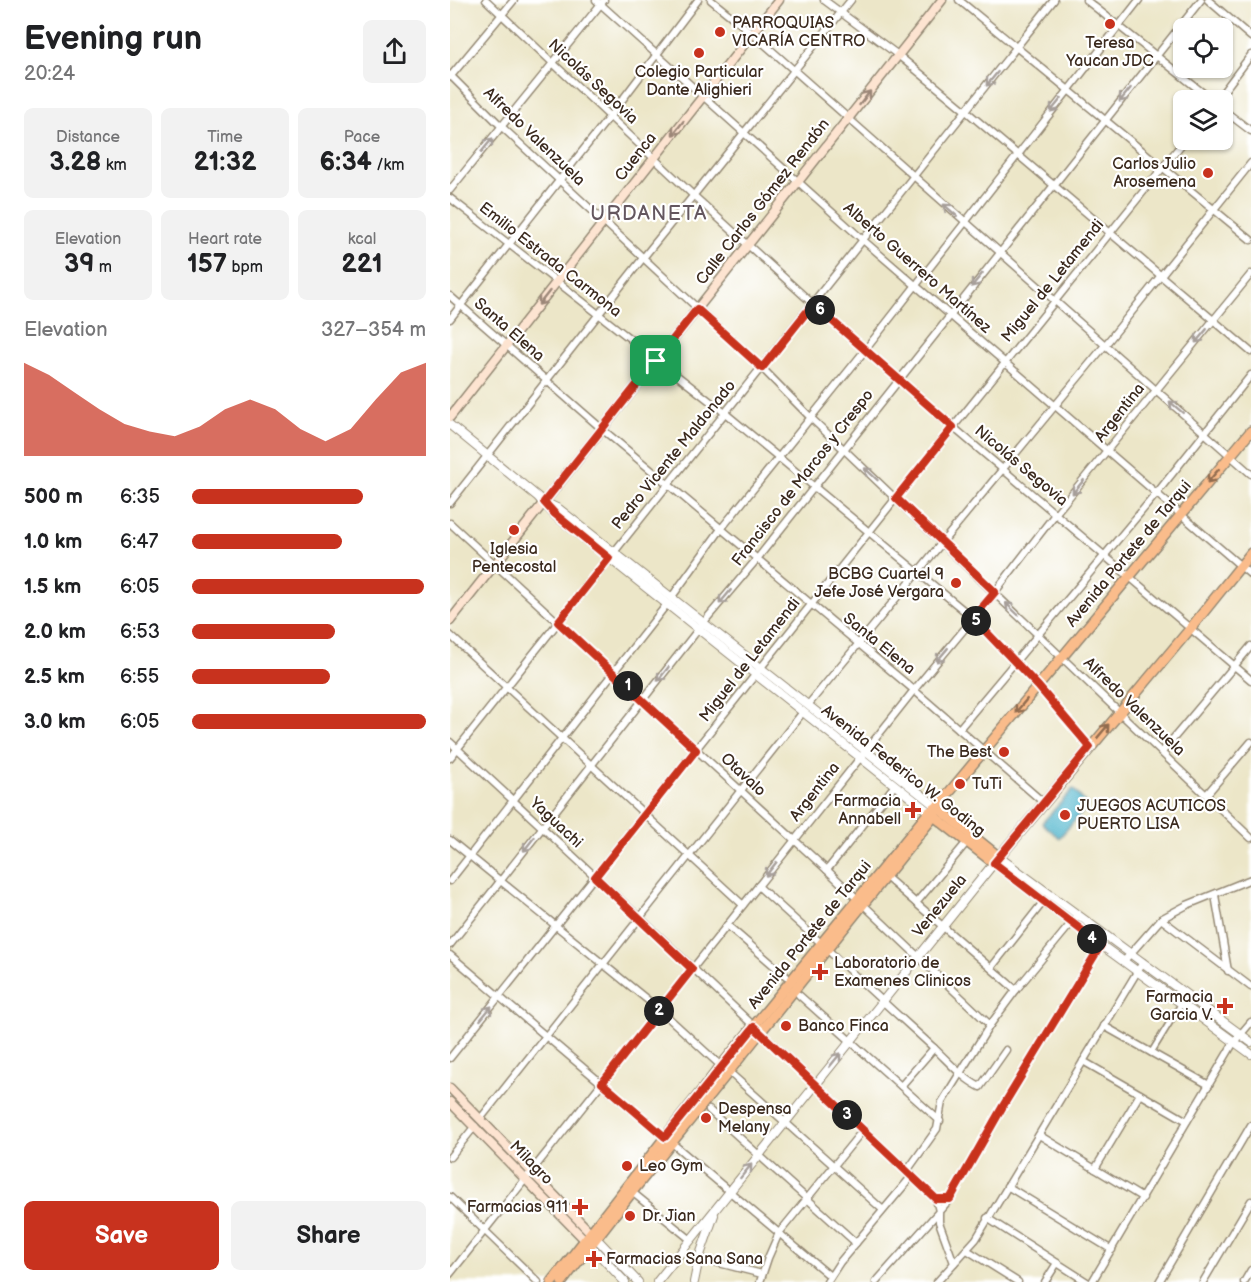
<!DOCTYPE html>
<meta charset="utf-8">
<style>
body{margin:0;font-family:"Balsamiq Sans",sans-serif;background:#f2f2f2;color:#202124;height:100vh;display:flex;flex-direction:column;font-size:22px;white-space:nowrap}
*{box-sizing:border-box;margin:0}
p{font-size:20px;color:#757577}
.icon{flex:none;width:33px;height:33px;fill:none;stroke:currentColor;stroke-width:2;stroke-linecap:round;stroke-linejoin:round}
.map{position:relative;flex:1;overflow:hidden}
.details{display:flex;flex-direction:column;background:#fff;width:450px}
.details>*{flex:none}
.controls{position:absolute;left:723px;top:18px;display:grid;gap:12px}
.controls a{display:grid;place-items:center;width:60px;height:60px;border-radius:9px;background:#fff;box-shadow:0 2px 4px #0004;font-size:30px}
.pin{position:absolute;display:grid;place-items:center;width:51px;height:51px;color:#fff;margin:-26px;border-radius:12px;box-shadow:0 3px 9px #0006}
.km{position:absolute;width:30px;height:30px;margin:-15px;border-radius:50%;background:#222;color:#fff;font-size:16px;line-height:30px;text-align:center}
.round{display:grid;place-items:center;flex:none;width:63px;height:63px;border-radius:9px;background:#f2f2f2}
.head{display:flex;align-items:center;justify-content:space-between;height:102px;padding:0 24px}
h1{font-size:33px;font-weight:700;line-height:45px}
.metrics{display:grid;grid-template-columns:repeat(3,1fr);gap:9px;height:102px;padding:6px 24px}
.metrics div{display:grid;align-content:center;border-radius:9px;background:#f2f2f2;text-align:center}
.metrics b{font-size:26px;font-weight:700}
.metrics small{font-size:16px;font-weight:400}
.metrics p{font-size:16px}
.chart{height:168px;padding:12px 24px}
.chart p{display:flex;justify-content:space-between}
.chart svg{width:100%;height:108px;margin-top:6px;fill:#c8321e;opacity:.7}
.action{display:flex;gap:12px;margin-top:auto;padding:12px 24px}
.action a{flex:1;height:69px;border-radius:9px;background:#c8321e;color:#fff;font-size:24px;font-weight:700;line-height:69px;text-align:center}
.action a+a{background:#f2f2f2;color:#202124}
ul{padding:0 24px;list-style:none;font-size:20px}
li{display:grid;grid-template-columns:96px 72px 1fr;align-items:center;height:45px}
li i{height:15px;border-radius:8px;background:#c8321e}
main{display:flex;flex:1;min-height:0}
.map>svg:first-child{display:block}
</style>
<main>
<section class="details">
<div class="head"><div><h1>Evening run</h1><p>20:24</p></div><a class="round"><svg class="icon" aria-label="share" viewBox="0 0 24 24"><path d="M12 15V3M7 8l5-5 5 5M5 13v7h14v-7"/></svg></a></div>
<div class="metrics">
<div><p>Distance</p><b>3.28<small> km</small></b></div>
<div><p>Time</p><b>21:32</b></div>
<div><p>Pace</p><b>6:34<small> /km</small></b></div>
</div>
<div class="metrics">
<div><p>Elevation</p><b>39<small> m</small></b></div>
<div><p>Heart rate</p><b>157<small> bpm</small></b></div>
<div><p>kcal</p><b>221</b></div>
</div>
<div class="chart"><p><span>Elevation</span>327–354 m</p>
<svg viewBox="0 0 160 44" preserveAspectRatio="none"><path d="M0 44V6L10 11L20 18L30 25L40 31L50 34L60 36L70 32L80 25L90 21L100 25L110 33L120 38L130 33L140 21L150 10L160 6V44z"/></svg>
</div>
<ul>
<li><b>500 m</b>6:35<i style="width:73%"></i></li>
<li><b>1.0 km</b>6:47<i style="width:64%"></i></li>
<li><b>1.5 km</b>6:05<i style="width:99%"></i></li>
<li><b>2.0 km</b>6:53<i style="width:61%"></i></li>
<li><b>2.5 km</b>6:55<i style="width:59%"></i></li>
<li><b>3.0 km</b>6:05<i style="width:100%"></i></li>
</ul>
<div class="action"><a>Save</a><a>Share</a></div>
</section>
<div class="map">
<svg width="801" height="1282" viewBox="0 0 801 1282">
<rect width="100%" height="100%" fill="#fff"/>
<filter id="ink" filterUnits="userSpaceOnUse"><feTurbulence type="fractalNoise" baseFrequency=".0167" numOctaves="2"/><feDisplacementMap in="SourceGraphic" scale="12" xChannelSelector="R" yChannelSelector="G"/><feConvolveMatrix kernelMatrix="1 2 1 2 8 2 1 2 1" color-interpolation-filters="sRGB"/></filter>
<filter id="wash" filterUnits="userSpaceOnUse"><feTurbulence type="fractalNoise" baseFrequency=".008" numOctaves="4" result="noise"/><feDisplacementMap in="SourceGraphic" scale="24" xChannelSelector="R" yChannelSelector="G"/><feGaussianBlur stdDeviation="1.35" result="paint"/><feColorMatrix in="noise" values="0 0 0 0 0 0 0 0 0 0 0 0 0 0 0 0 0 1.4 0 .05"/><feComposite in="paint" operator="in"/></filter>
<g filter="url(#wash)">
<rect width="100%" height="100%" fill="#ece6c8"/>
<polygon fill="#4cb3cb" stroke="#446e74" stroke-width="1.5" points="623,789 638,806 609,838 592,823"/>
</g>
<g filter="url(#ink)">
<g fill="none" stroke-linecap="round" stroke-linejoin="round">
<defs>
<polyline id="pedestrian" points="701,1053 731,1004"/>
<g id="minor">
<polyline points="36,0 243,195 363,304 503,427 801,680"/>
<polyline points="146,0 413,240 801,575"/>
<polyline points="261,0 303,34 801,474"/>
<polyline points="374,0 448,55 516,111 801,352"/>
<polyline points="509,0 801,240"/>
<polyline points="636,0 762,100"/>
<polyline points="758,0 801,37"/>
<polyline points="0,75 52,127 312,368 361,418 801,838"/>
<polyline points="0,77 64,0"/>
<polyline points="767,100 801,55"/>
<polyline points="772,109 801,131"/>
<polyline points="0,190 154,0"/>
<polyline points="0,198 275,413 523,618 588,686 640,747"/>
<polyline points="0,296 152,429 464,690 594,803"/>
<polyline points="0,319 160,116 248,0"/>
<polyline points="0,503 193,258 401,0"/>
<polyline points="0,523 377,870 540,1025"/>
<polyline points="221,598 271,529 416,349 689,0"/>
<polyline points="0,635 293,905"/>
<polyline points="358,705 656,344 801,163"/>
<polyline points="509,729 706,494 801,375"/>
<polyline points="0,742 189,917 486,1199 489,1211 489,1222 504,1263"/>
<polyline points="712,752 801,646"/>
<polyline points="0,758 604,0"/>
<polyline points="757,794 801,742"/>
<polyline points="0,840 210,1010 271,1066"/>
<polyline points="377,870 445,785"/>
<polyline points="436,877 566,990"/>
<polyline points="0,881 217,604"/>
<polyline points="308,886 372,944"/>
<polyline points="765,895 778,971"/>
<polyline points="466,903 517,842"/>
<polyline points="711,919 801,987"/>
<polyline points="277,925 336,976"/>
<polyline points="0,945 258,617 307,559 751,0"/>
<path d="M 378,950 C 413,984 449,1016 484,1048 C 499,1062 512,1078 530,1087 L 556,1050"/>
<polyline points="0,955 215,1137"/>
<polyline points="674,961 711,919 737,905 801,879"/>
<polyline points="541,968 594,901"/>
<polyline points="349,995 490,1121"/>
<polyline points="654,1026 759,1085"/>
<polyline points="0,1058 446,498 735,140"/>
<polyline points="633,1061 737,1121"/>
<polyline points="279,1072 433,1210"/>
<polyline points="451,1086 484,1048"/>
<polyline points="259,1110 406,1243"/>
<polyline points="31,1118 353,712"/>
<polyline points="589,1135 693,1198"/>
<polyline points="222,1143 380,1276"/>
<polyline points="0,1157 25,1126"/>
<polyline points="645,1169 690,1094"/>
<polyline points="457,1171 487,1129 492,1102 540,1025 566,990 628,915"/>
<polyline points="557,1186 662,1250"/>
<polyline points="182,1192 241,1240"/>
<polyline points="0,1197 88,1282"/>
<polyline points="537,1218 637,1282"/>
<polyline points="517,1250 568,1282"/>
<polyline points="249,1258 312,1274"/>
<polyline points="0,1274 464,690 545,592 606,513 801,274"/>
<polyline points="310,1282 318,1258 329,1233 413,1130"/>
<polyline points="377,1282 390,1262 462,1176"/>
<polyline points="426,1282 500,1199 553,1106 656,936"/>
<polyline points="487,1282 526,1239 693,962"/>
<polyline points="595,1282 607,1263"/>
<polyline points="642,1282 784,1042 801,1022"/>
<polyline points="709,1282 801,1125"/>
<polyline points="753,1282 801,1201"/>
<polyline points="794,1282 801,1270"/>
</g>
<g id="tertiary">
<polyline points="0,425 88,497 105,515 479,812"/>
<polyline points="98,504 109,509 487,807"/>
<polyline points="549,857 801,1042"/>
<polyline points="146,1238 188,1282"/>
<polyline points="140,1245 175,1282"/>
<polyline points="207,1282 544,863 651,945 801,1054"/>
<polyline points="244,1282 249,1258 264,1215"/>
</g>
<g id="secondary">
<polyline points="0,417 329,0"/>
<polyline points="0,621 492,0"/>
<polyline points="0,1088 144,1236"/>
<polyline points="0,1102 138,1243"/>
</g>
<g id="primary">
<polyline points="487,807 549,857"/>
<polyline points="480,813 544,863 740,629 801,553"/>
<polyline points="102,1282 271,1066 479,812 487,807 801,431"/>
<polyline points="112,1282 182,1192 484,816 487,807"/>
</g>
</defs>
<use href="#pedestrian" stroke="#948873" stroke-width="8"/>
<use href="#minor" stroke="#948873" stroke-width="9"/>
<use href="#tertiary" stroke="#948873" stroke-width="10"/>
<use href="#secondary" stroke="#948873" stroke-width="11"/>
<use href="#primary" stroke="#948873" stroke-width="12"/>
<use href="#pedestrian" stroke="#fff" stroke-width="4.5"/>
<use href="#minor" stroke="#fff" stroke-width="6"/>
<use href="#tertiary" stroke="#fff" stroke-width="8"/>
<use href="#secondary" stroke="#fde4d1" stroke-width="8"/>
<use href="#primary" stroke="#fabc8b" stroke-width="9"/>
</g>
<defs><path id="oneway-shaft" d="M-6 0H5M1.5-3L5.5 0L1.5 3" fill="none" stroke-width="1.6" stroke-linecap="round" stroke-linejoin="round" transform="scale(1.5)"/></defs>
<g stroke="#a79f9a">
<use href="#oneway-shaft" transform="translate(542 79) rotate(129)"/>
<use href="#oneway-shaft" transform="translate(675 95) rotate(129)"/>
<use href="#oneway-shaft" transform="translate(606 105) rotate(129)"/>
<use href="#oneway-shaft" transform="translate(37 145) rotate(-51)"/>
<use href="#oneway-shaft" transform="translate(500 210) rotate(-139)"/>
<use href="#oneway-shaft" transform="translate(527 280) rotate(129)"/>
<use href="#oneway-shaft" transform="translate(751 336) rotate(130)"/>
<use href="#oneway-shaft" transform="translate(726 407) rotate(-139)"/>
<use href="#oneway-shaft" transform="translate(421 474) rotate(-137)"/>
<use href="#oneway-shaft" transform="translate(628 487) rotate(130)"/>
<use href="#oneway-shaft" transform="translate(275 597) rotate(130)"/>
<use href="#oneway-shaft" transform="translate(562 609) rotate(-136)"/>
<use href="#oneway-shaft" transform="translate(492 655) rotate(130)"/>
<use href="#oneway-shaft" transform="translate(213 674) rotate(128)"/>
<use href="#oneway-shaft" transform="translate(79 844) rotate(128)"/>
<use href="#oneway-shaft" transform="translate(321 869) rotate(128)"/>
<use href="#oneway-shaft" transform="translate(36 1013) rotate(-51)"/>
<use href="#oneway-shaft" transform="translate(385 1060) rotate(-51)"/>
<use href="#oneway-shaft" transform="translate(296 1171) rotate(-51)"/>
</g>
<g stroke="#9c8778">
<use href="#oneway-shaft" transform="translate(415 98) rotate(-52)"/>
<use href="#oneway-shaft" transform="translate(228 128) rotate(128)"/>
<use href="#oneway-shaft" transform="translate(94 298) rotate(128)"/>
</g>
<g stroke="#916c4f">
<use href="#oneway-shaft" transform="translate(763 476) rotate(130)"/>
<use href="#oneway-shaft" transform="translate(571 706) rotate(130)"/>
<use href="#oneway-shaft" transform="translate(653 731) rotate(-50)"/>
</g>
</g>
<g fill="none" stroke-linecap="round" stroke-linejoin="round" filter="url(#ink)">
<defs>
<polygon id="route" points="363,304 503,427 446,498 545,592 523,618 588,686 640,747 544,863 651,945 553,1106 500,1199 486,1199 304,1027 215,1137 152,1083 242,969 145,877 246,750 108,622 159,558 105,514 94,502 247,309 312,368"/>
</defs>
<use href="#route" stroke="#fff" stroke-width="12"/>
<use href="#route" stroke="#c8321e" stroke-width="8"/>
</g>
<g fill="#c8321e" stroke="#fff" stroke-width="2">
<circle cx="660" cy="24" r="6"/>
<circle cx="270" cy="32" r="6"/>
<circle cx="249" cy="53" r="6"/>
<circle cx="758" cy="173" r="6"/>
<circle cx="64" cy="530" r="6"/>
<circle cx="506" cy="583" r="6"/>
<circle cx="554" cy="752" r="6"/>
<circle cx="510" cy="784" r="6"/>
<path d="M460 801h6v6h6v6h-6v6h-6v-6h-6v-6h6z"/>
<circle cx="615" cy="815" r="6"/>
<path d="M367 963h6v6h6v6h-6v6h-6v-6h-6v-6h6z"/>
<path d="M772 997h6v6h6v6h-6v6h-6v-6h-6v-6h6z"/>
<circle cx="336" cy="1026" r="6"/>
<circle cx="256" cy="1118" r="6"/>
<circle cx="177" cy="1166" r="6"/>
<path d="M127 1198h6v6h6v6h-6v6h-6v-6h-6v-6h6z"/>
<circle cx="180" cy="1216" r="6"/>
<path d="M141 1250h6v6h6v6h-6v6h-6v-6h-6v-6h6z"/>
</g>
<g text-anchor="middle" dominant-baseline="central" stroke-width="4.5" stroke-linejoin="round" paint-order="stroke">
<g font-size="16" fill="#3b2a1e" stroke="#fff" text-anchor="start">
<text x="282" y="23">PARROQUIAS<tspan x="282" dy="18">VICARÍA CENTRO</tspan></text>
<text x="660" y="43" text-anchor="middle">Teresa<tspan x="660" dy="18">Yaucan JDC</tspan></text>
<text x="249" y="72" text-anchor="middle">Colegio Particular<tspan x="249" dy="18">Dante Alighieri</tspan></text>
<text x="746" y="164" text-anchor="end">Carlos Julio<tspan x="746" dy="18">Arosemena</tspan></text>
<text x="64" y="549" text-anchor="middle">Iglesia<tspan x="64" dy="18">Pentecostal</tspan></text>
<text x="494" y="574" text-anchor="end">BCBG Cuartel 9<tspan x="494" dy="18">Jefe José Vergara</tspan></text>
<text x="542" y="752" text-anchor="end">The Best</text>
<text x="522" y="784">TuTi</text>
<text x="451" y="801" text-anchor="end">Farmacia<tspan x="451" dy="18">Annabell</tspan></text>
<text x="627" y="806">JUEGOS ACUTICOS<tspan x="627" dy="18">PUERTO LISA</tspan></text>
<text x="384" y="963">Laboratorio de<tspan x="384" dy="18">Examenes Clinicos</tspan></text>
<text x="763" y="997" text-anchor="end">Farmacia<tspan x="763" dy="18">Garcia V.</tspan></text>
<text x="348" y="1026">Banco Finca</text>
<text x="268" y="1109">Despensa<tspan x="268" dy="18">Melany</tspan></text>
<text x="189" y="1166">Leo Gym</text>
<text x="118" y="1207" text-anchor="end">Farmacias 911</text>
<text x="192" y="1216">Dr. Jian</text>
<text x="156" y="1259">Farmacias Sana Sana</text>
</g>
<g font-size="16" fill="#3b2a1e" stroke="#fff">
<text transform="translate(143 82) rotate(43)">Nicolás Segovia</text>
<text transform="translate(84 137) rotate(44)">Alfredo Valenzuela</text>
<text transform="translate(186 157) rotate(-52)">Cuenca</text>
<text transform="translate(313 202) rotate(-52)">Calle Carlos Gómez Rendón</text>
<text transform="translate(100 260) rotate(38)">Emilio Estrada Carmona</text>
<text transform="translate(467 268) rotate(41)">Alberto Guerrero Martínez</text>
<text transform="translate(603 281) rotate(-51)">Miguel de Letamendi</text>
<text transform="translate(59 330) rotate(41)">Santa Elena</text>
<text transform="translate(670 413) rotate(-52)">Argentina</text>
<text transform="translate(224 455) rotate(-51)">Pedro Vicente Maldonado</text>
<text transform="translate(571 466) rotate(40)">Nicolás Segovia</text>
<text transform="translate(353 478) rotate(-52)">Francisco de Marcos y Crespo</text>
<text transform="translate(679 554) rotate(-50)">Avenida Portete de Tarqui</text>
<text transform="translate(429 644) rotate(39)">Santa Elena</text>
<text transform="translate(300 660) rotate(-52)">Miguel de Letamendi</text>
<text transform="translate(684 707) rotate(44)">Alfredo Valenzuela</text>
<text transform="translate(453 771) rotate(38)">Avenida Federico W. Goding</text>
<text transform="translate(293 775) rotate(43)">Otavalo</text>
<text transform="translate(365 792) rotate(-52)">Argentina</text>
<text transform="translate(106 823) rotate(43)">Yaguachi</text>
<text transform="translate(490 906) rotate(-51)">Venezuela</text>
<text transform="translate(360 935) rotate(-51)">Avenida Portete de Tarqui</text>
<text transform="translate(81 1163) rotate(46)">Milagro</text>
</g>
<g font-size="20" letter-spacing="1.5" fill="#64575f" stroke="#fff">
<text x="199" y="214">URDANETA</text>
</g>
</g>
</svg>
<div class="controls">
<a><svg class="icon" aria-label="locate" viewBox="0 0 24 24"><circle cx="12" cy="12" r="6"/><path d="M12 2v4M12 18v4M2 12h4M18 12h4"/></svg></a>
<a><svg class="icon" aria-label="layers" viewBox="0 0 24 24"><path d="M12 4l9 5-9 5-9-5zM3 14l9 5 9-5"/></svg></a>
</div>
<div class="pin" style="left:206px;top:361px;background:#1e9e55"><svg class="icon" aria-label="arrive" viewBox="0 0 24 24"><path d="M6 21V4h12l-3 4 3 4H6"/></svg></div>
<b class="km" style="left:178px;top:686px">1</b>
<b class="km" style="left:209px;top:1011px">2</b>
<b class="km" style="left:397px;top:1115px">3</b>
<b class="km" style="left:642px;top:939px">4</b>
<b class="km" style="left:526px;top:621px">5</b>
<b class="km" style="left:370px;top:310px">6</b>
</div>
</main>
